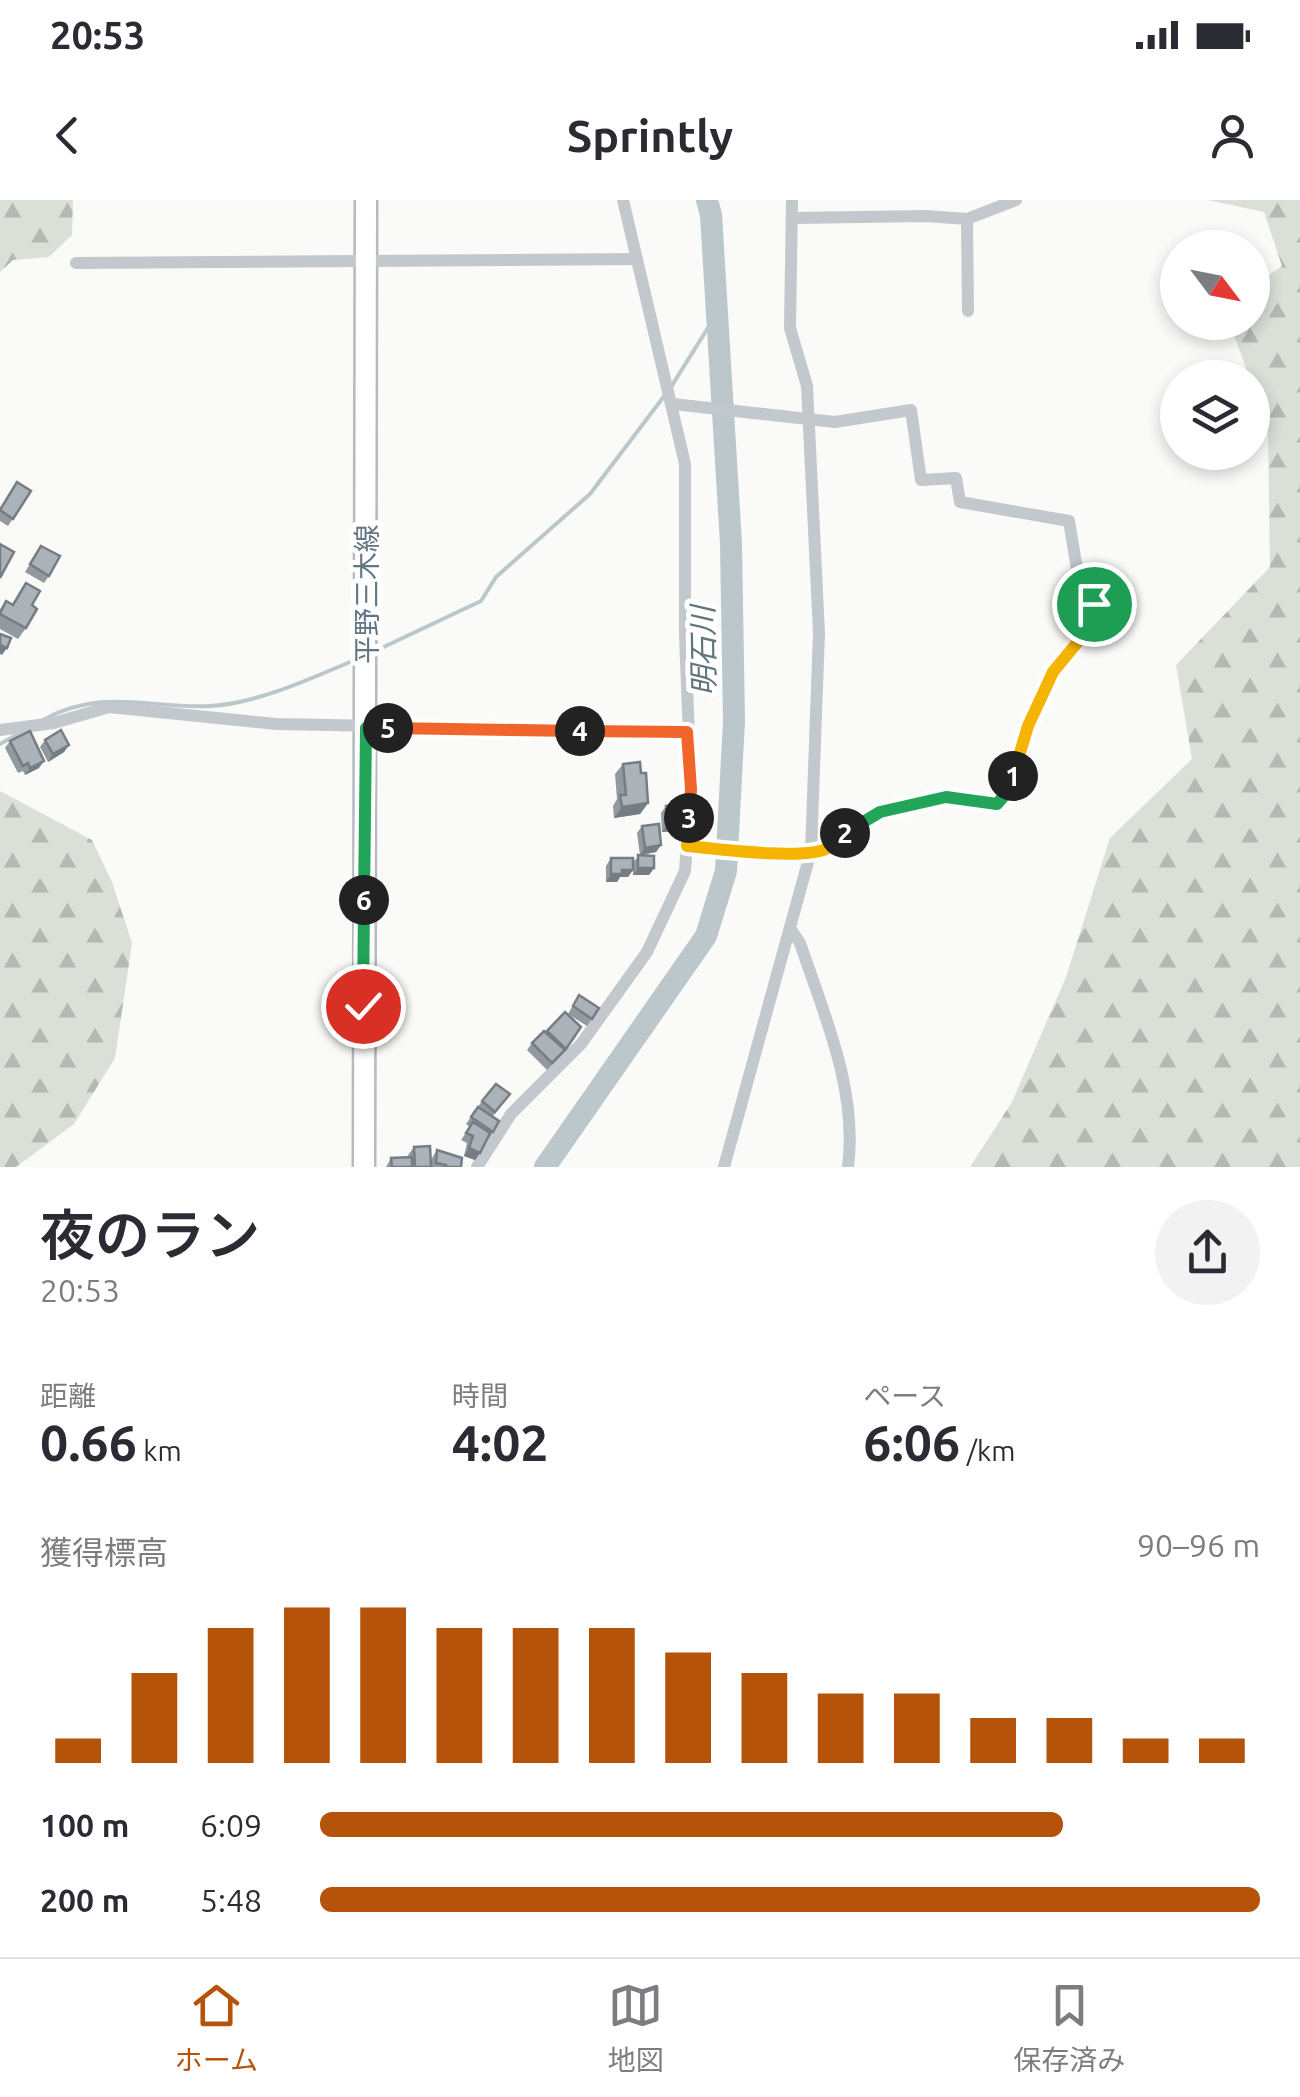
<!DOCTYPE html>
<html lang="ja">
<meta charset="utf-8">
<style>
body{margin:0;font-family:Ubuntu,"Noto Sans JP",sans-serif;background:#f2f2f3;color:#2b2b33;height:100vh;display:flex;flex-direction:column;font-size:38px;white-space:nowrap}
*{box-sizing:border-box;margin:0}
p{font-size:32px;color:#7c7c81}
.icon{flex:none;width:55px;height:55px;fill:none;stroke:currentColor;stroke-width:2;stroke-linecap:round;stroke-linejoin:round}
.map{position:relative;height:967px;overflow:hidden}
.details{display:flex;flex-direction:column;background:#fff;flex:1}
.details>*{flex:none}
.needle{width:65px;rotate:122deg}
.buttons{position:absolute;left:1160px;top:30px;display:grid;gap:20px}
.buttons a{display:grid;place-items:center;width:110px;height:110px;border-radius:50%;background:#fff;box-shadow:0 5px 15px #0003;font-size:50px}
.pin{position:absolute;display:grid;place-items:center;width:85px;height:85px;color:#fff;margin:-42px;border:5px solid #fff;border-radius:50%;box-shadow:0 2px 10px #0007}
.km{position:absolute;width:50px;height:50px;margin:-25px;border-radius:50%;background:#222;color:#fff;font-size:28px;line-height:50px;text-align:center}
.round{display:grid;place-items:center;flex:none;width:105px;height:105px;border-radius:52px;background:#f2f2f3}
.headline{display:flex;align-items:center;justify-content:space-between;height:170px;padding:0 40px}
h1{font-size:55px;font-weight:600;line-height:75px}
.metrics{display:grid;grid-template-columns:repeat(3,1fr);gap:15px;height:170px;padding:10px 40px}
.metrics div{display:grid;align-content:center}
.metrics b{font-size:50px;font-weight:600}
.metrics small{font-size:28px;font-weight:400}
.metrics p{font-size:28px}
.chart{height:280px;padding:20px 40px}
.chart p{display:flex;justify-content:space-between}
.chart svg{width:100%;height:180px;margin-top:10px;stroke:#b45309;stroke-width:6}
ul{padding:0 40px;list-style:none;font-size:32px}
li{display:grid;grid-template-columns:160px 120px 1fr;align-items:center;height:75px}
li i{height:25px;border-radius:12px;background:#b45309}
.status{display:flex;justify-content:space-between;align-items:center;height:70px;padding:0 50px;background:#fff;direction:ltr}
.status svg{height:28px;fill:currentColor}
header{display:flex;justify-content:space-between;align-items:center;height:130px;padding:0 40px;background:#fff;font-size:45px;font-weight:600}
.tabs{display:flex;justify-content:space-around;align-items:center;height:140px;border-top:2px solid #e1e1e2;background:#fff;font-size:28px;color:#7c7c81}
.tabs a{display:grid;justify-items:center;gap:5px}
.tabs .on{color:#b45309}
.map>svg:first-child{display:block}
</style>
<div class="status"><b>20:53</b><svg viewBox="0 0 49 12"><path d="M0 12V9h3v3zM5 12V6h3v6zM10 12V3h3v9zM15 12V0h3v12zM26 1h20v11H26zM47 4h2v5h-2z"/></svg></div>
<header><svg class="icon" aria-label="back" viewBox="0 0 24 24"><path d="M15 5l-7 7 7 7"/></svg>Sprintly<svg class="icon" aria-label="person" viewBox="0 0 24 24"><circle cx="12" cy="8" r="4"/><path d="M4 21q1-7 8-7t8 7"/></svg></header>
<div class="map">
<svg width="1300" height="967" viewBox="0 0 1300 967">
<defs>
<pattern id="forest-firs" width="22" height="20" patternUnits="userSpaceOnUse" patternTransform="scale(2.5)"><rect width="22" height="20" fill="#dadfd7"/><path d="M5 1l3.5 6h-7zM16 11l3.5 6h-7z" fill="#b4b9b4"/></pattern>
</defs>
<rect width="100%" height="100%" fill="#fafaf8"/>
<g fill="url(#forest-firs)">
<polygon points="0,0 73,0 72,35 49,57 13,60 0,72"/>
<polygon points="1208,0 1300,0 1300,967 970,967 1012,902 1066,777 1110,638 1192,559 1176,465 1270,367 1268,233 1253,189 1252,178 1249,177 1230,123 1252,122 1253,86 1282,66 1264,12"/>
<polygon points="0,591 92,640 112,682 132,743 115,858 74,924 16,967 0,967"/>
</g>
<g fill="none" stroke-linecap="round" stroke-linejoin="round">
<g stroke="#bbc7cb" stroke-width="4">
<polyline points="671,187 716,115"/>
<polyline points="371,453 481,401 496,377 590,294 665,195"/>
<path d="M 43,520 C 101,487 151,509 210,506 C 257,504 314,477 357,459"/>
<polyline points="0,544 22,532"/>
</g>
<polyline stroke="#bbc7cb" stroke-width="22" points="545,967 706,736 726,671 734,521 731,344 711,15 707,0"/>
<defs>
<polyline id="primary" points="364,967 366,0"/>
</defs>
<use href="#primary" stroke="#b5babe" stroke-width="25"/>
<g stroke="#c3c8cc" stroke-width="12">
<polyline points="794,18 926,16 967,19 1016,0"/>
<polyline points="967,19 968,111"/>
<polyline points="76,63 637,59"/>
<path d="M 673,204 L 835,222 L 911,210 L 921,280 L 956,278 L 960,302 L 1069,321 L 1077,369 L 1095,383 C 1092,434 1074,436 1052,474 C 1043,489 1035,507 1028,524 C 1017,552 1017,581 997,603 L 945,597 L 880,612 L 851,627 L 827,649 L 767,653 L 687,646"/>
<polyline points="0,530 54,523 109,507 276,524 687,532"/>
<path d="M 790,728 L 800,743 C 824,814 858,891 848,967"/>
<polyline points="477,967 511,914 581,844 647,752 685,671 691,589 685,435 685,264 623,0"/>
<polyline points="724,967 811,651 819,433 807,186 790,128 792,0"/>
</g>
<use href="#primary" stroke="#fff" stroke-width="20"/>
</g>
<g fill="#929a9f">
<polygon points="31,291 8,326 0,321 0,308"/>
<polygon points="41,346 49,376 44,383 25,372"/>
<polygon points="26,383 32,405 26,428 18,439 0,429 0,409 6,401 12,404"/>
<polygon points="45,540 69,545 64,552 48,562 40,547"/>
<polygon points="10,541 39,568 25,575 23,571 18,573 5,548"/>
<polygon points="623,564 641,573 648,603 640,614 614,618 613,606 617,599 615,574"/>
<polygon points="666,606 683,624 678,631 662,632 661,613"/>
<polygon points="642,626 661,645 656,652 640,655 654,668 649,675 633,675 633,670 628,677 620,677 617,682 606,682 606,666 611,658 633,662 640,655 637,633"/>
<polygon points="579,795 599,808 587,826 568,814"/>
<polygon points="565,812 581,827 561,856 547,870 527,850 532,843 546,833"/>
<polygon points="510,894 493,916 493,932 475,960 464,956 467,943 461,940 470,927 466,924 482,901"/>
<polygon points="414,947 431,966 432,958 437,950 461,967 386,967 391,958 409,957 408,955"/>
</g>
<g fill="#777d82">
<polygon points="0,445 7,448 2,455 0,454"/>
<polygon points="69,545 64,552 48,562 53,554"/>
<polygon points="44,561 39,568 25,575 30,568"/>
<polygon points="648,603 640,614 614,618 622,607"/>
<polygon points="683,624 678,631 662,632 667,625"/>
<polygon points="661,645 656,652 640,655 645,648"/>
<polygon points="638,668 654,668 649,675 633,675"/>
<polygon points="622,670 633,670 628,677 620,677 617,682 606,682 611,674"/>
<polygon points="469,948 480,953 475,960 464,956"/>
</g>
<g fill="#aab3b9" stroke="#777d82" stroke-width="2.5">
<polygon points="17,282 31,291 13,319 0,310"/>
<polygon points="0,344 14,352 0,378"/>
<polygon points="41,346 60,356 49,376 30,364"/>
<polygon points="26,383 40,391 32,405 37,409 26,428 0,414 6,401 13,405"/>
<polygon points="0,434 11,438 7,448 0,445"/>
<polygon points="61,530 69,545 53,554 45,540"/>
<polygon points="30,531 44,561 30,568 28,563 23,566 10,541"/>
<polygon points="640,562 641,573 646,573 648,603 622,607 620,595 626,595 623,564"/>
<polygon points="682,605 683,624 667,625 666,606"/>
<polygon points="659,624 661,645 645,648 642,626"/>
<polygon points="638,655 654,656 654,668 638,668"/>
<polygon points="611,658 633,658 633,670 622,670 622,674 611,674"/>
<polygon points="579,795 599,808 592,819 573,806"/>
<polygon points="565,812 581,827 566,849 547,831"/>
<polygon points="544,831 565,850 552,863 532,843"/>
<polygon points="496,884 510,894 495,912 482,901"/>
<polygon points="478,907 499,921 493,932 471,917"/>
<polygon points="473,922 490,933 480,953 469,948 473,936 466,933"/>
<polygon points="430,946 431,967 415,967 414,947"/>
<polygon points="437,950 462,958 461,967 445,967 446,965 436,963"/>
<polygon points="412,957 412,967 392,967 391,958"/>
</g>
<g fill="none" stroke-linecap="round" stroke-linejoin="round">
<defs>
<polyline id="split-1" points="1013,576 1028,526 1053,472 1081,438 1094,404"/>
<polyline id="split-2" points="845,633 880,612 946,597 997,604 1009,590 1013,576"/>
<path id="split-3" d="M 689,618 L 687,646 C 718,649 800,660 826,649 C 833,646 840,638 845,633"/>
<polyline id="split-4" points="580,531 687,532 691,589 689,618"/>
<polyline id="split-5" points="388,528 580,531"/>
<polyline id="split-6" points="364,700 366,528 388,528"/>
<polyline id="split-7" points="363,806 364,700"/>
</defs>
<use href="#split-1" stroke="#fff" stroke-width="20"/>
<use href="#split-2" stroke="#fff" stroke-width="20"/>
<use href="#split-3" stroke="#fff" stroke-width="20"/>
<use href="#split-4" stroke="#fff" stroke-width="20"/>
<use href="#split-5" stroke="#fff" stroke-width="20"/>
<use href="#split-6" stroke="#fff" stroke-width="20"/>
<use href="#split-7" stroke="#fff" stroke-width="20"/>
<use href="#split-1" stroke="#f5b400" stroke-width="12"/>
<use href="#split-2" stroke="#22a559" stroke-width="12"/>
<use href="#split-3" stroke="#f5b400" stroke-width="12"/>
<use href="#split-4" stroke="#f0652b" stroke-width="12"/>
<use href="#split-5" stroke="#f0652b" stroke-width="12"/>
<use href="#split-6" stroke="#22a559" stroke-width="12"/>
<use href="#split-7" stroke="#22a559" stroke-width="12"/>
</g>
<g text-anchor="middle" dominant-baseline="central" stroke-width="10" stroke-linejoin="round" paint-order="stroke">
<g font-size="28" fill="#657683" stroke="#fff">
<text transform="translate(366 394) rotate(-90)">平野三木線</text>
</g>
<g font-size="30" font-style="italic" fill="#60757c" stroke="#fff">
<text transform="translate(703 451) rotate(-91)">明石川</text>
</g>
</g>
</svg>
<div class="buttons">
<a><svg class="needle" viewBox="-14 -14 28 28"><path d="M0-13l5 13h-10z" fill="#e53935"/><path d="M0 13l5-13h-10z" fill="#7c7c81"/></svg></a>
<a><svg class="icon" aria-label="layers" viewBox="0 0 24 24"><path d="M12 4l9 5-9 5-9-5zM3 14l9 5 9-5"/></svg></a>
</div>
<div class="pin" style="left:1094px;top:404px;background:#1e9e55"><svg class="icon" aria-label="arrive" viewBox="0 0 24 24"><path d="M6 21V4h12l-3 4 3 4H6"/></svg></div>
<div class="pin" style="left:363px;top:806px;background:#d93025"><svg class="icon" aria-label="check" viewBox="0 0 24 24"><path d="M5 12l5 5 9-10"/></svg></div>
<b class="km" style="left:1013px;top:576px">1</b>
<b class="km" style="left:845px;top:633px">2</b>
<b class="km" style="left:689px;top:618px">3</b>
<b class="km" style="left:580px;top:531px">4</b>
<b class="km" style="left:388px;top:528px">5</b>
<b class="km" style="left:364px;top:700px">6</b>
</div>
<section class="details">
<div class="headline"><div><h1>夜のラン</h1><p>20:53</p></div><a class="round"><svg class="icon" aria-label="share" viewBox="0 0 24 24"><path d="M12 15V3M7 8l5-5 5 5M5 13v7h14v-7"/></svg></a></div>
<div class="metrics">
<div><p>距離</p><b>0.66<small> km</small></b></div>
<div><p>時間</p><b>4:02</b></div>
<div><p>ペース</p><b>6:06<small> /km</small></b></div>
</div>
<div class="chart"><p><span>獲得標高</span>90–96 m</p>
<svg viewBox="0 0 160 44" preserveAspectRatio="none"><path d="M5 44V38M15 44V22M25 44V11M35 44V6M45 44V6M55 44V11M65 44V11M75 44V11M85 44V17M95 44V22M105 44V27M115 44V27M125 44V33M135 44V33M145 44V38M155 44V38"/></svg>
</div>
<ul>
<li><b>100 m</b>6:09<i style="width:79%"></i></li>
<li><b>200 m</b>5:48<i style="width:100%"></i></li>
</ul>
</section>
<nav class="tabs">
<a class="on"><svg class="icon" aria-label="home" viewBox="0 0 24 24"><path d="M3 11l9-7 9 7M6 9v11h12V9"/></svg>ホーム</a>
<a><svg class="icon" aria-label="map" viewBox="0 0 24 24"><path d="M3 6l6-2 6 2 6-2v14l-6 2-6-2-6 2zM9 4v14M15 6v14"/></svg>地図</a>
<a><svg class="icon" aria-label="saved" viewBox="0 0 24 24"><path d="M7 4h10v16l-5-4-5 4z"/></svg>保存済み</a>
</nav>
